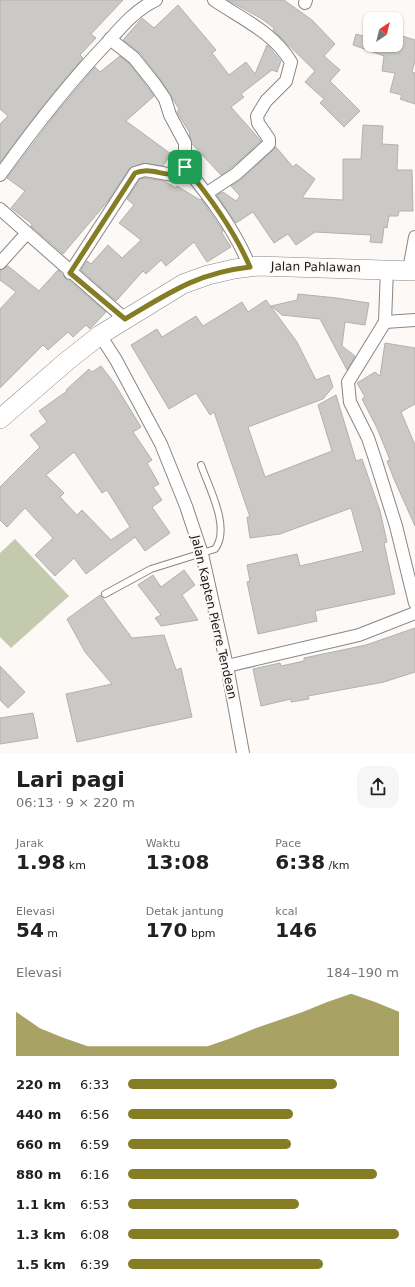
<!DOCTYPE html>
<html lang="id">
<meta charset="utf-8">
<style>
body{margin:0;font-family:"DejaVu Sans",sans-serif;background:#f6f6f6;color:#202124;height:100vh;display:flex;flex-direction:column;font-size:15px;white-space:nowrap}
*{box-sizing:border-box;margin:0}
p{font-size:13px;color:#757577}
.icon{flex:none;width:22px;height:22px;fill:none;stroke:currentColor;stroke-width:2;stroke-linecap:round;stroke-linejoin:round}
.map{position:relative;height:753px;overflow:hidden}
.sheet{display:flex;flex-direction:column;background:#fff;flex:1}
.sheet>*{flex:none}
.needle{width:26px;rotate:35deg}
.buttons{position:absolute;left:363px;top:12px;display:grid;gap:8px}
.buttons a{display:grid;place-items:center;width:40px;height:40px;border-radius:8px;background:#fff;box-shadow:0 1px 3px #0004;font-size:20px}
.pin{position:absolute;display:grid;place-items:center;width:34px;height:34px;color:#fff;margin:-17px;border-radius:8px;box-shadow:0 2px 6px #0006}
.round{display:grid;place-items:center;flex:none;width:42px;height:42px;border-radius:12px;background:#f6f6f6}
.head{display:flex;align-items:center;justify-content:space-between;height:68px;padding:0 16px}
h1{font-size:22px;font-weight:800;line-height:30px}
.figures{display:grid;grid-template-columns:repeat(3,1fr);gap:6px;height:68px;padding:4px 16px}
.figures div{display:grid;align-content:center}
.figures b{font-size:20px;font-weight:800}
.figures small{font-size:11px;font-weight:400}
.figures p{font-size:11px}
.chart{height:112px;padding:8px 16px}
.chart p{display:flex;justify-content:space-between}
.chart svg{width:100%;height:72px;margin-top:4px;fill:#847d24;opacity:.7}
ul{padding:0 16px;list-style:none;font-size:13px}
li{display:grid;grid-template-columns:64px 48px 1fr;align-items:center;height:30px}
li i{height:10px;border-radius:5px;background:#847d24}
.map>svg:first-child{display:block}
</style>
<div class="map">
<svg width="415" height="753" viewBox="0 0 415 753">
<rect width="100%" height="100%" fill="#fcf9f7"/>
<polygon fill="#c4caad" points="15,539 69,596 11,648 0,637 0,553"/>
<g fill="#cbc9c6" stroke="#b3b1af" fill-rule="evenodd">
<polygon points="0,0 123,0 91,34 96,38 80,55 83,58 45,103 0,162 0,124 8,116 0,109"/>
<polygon points="228,0 284,0 312,20 335,44 324,56 340,70 330,81 360,111 344,127 320,103 324,99 305,82 315,71 273,30 274,28 262,19"/>
<polygon points="178,5 216,50 212,53 229,75 246,62 255,74 267,45 281,61 277,72 272,70 241,94 244,97 231,107 261,141 231,168 221,175 192,144 189,134 190,133 177,112 179,109 160,79 140,53 123,40 142,18 154,28"/>
<polygon points="356,34 370,38 370,45 396,45 396,34 415,40 415,61 412,72 415,73 415,104 400,99 402,95 390,92 395,73 382,71 384,56 353,45"/>
<polygon points="120,56 129,63 154,96 126,121 171,154 163,166 143,163 129,169 108,201 63,254 31,226 32,224 11,208 25,191 7,178 57,112 95,67 100,72"/>
<polygon points="363,125 383,126 382,144 398,145 397,170 412,170 413,211 399,211 398,216 389,216 387,228 384,227 382,243 370,242 371,235 315,232 296,245 288,234 274,243 253,212 236,223 217,195 223,192 236,201 240,196 231,186 241,180 276,147 293,167 296,164 315,179 302,198 343,200 343,159 361,159"/>
<polygon points="145,178 164,181 176,188 177,186 200,200 201,199 223,231 222,233 231,247 207,262 194,242 166,266 161,260 146,274 143,271 116,301 81,270 87,261 91,264 108,245 122,258 141,240 119,223 134,205 127,199 140,179"/>
<polygon points="8,266 39,291 58,270 66,279 70,281 106,312 90,329 86,325 73,337 68,332 48,350 43,345 0,388 0,309 16,292 0,280 0,270"/>
<polygon points="298,294 337,298 369,303 365,325 345,322 342,346 355,356 347,370 320,319 282,315 271,306 297,300"/>
<polygon points="266,300 297,342 316,380 329,375 333,387 323,399 248,427 265,477 332,451 318,405 336,395 356,461 362,459 380,511 387,542 384,543 395,594 315,611 317,621 258,634 247,582 250,581 247,565 297,554 300,566 363,551 351,508 280,534 250,538 247,517 250,517 214,412 210,415 196,393 169,409 131,345 157,329 162,337 196,316 203,326 242,302 248,312"/>
<polygon points="385,343 415,348 415,404 401,412 415,445 415,526 394,479 387,461 390,460 377,428 362,399 365,397 357,383 375,372 380,376"/>
<path d="M 101,366 L 114,383 L 141,427 L 133,432 L 152,460 L 147,463 L 159,484 L 153,487 L 162,500 L 152,507 L 170,533 L 145,551 L 135,537 L 86,574 L 74,558 L 55,576 L 35,555 L 53,538 L 25,508 L 7,527 L 0,520 L 0,487 L 40,447 L 30,435 L 47,422 L 39,411 L 67,391 L 66,390 L 89,369 L 92,372 ZM 74,452 L 102,493 L 107,490 L 130,527 L 111,540 L 82,510 L 77,515 L 60,497 L 64,493 L 46,475 Z"/>
<polygon points="184,570 195,585 182,595 198,620 161,626 155,618 161,615 138,585 153,575 161,587"/>
<polygon points="100,595 132,638 164,635 176,670 181,668 192,717 77,742 66,694 112,684 85,652 67,619"/>
<polygon points="415,628 415,672 384,682 308,696 309,699 291,702 291,699 261,706 253,669 280,663 281,666 304,661 304,658 366,645"/>
<polygon points="0,666 25,692 8,708 0,700"/>
<polygon points="33,713 38,738 0,744 0,718"/>
</g>
<g fill="none" stroke-linecap="round" stroke-linejoin="round">
<defs>
<path id="lane" d="M 105,594 L 151,569 L 215,549 C 231,528 209,488 201,465"/>
<g id="street">
<polyline points="305,3 306,0"/>
<path d="M 185,167 C 210,197 235,230 250,267"/>
<path d="M 0,175 C 33,129 67,85 106,44 C 121,27 135,10 156,0"/>
<path d="M 207,193 L 236,174 L 269,144 L 269,139 L 258,123 L 257,116 L 266,101 L 286,81 L 291,62 C 273,32 242,19 214,0"/>
<polyline points="0,209 125,319"/>
<polyline points="0,263 27,233"/>
<polyline points="387,269 385,322 415,320"/>
<polyline points="409,270 415,237"/>
<polyline points="70,273 135,173 145,170 173,175 182,171 185,167 185,143 170,115 165,99 154,83 134,58 110,39"/>
<polyline points="385,322 348,382 350,402 368,438 376,462 396,526 415,603"/>
<polyline points="100,335 116,360 161,444 186,506 202,554 227,666 243,753"/>
<polyline points="227,666 359,635 415,613"/>
</g>
<polyline id="primary" points="0,419 67,361 100,335 183,284 208,275 234,269 258,266 415,271"/>
</defs>
<use href="#lane" stroke="#898684" stroke-width="8"/>
<use href="#street" stroke="#898684" stroke-width="14"/>
<use href="#primary" stroke="#898684" stroke-width="20"/>
<use href="#lane" stroke="#fff" stroke-width="6"/>
<use href="#street" stroke="#fff" stroke-width="12"/>
<use href="#primary" stroke="#fff" stroke-width="19"/>
</g>
<g fill="none" stroke-linecap="round" stroke-linejoin="round">
<defs>
<path id="route" d="M 185,167 C 210,197 234,230 250,267 C 197,273 169,293 125,319 L 70,273 L 135,173 C 138,172 141,171 144,171 C 158,169 175,182 185,167 Z"/>
</defs>
<use href="#route" stroke="#fff" stroke-width="8"/>
<use href="#route" stroke="#847d24" stroke-width="5"/>
</g>
<g text-anchor="middle" dominant-baseline="central" stroke-width="4" stroke-linejoin="round" paint-order="stroke">
<g font-size="12" fill="#1a1918" stroke="#fcf9f7">
<text transform="translate(316 267) rotate(1)">Jalan Pahlawan</text>
<text transform="translate(214 617) rotate(77)">Jalan Kapten Pierre Tendean</text>
</g>
</g>
</svg>
<div class="buttons">
<a><svg class="needle" viewBox="-14 -14 28 28"><path d="M0-13l5 13h-10z" fill="#e53935"/><path d="M0 13l5-13h-10z" fill="#757577"/></svg></a>
</div>
<div class="pin" style="left:185px;top:167px;background:#1e9e55"><svg class="icon" aria-label="arrive" viewBox="0 0 24 24"><path d="M6 21V4h12l-3 4 3 4H6"/></svg></div>
</div>
<section class="sheet">
<div class="head"><div><h1>Lari pagi</h1><p>06:13 · 9 × 220 m</p></div><a class="round"><svg class="icon" aria-label="share" viewBox="0 0 24 24"><path d="M12 15V3M7 8l5-5 5 5M5 13v7h14v-7"/></svg></a></div>
<div class="figures">
<div><p>Jarak</p><b>1.98<small> km</small></b></div>
<div><p>Waktu</p><b>13:08</b></div>
<div><p>Pace</p><b>6:38<small> /km</small></b></div>
</div>
<div class="figures">
<div><p>Elevasi</p><b>54<small> m</small></b></div>
<div><p>Detak jantung</p><b>170<small> bpm</small></b></div>
<div><p>kcal</p><b>146</b></div>
</div>
<div class="chart"><p><span>Elevasi</span>184–190 m</p>
<svg viewBox="0 0 160 44" preserveAspectRatio="none"><path d="M0 44V17L10 27L20 33L30 38L40 38L50 38L60 38L70 38L80 38L90 33L100 27L110 22L120 17L130 11L140 6L150 11L160 17V44z"/></svg>
</div>
<ul>
<li><b>220 m</b>6:33<i style="width:77%"></i></li>
<li><b>440 m</b>6:56<i style="width:61%"></i></li>
<li><b>660 m</b>6:59<i style="width:60%"></i></li>
<li><b>880 m</b>6:16<i style="width:92%"></i></li>
<li><b>1.1 km</b>6:53<i style="width:63%"></i></li>
<li><b>1.3 km</b>6:08<i style="width:100%"></i></li>
<li><b>1.5 km</b>6:39<i style="width:72%"></i></li>
</ul>
</section>
